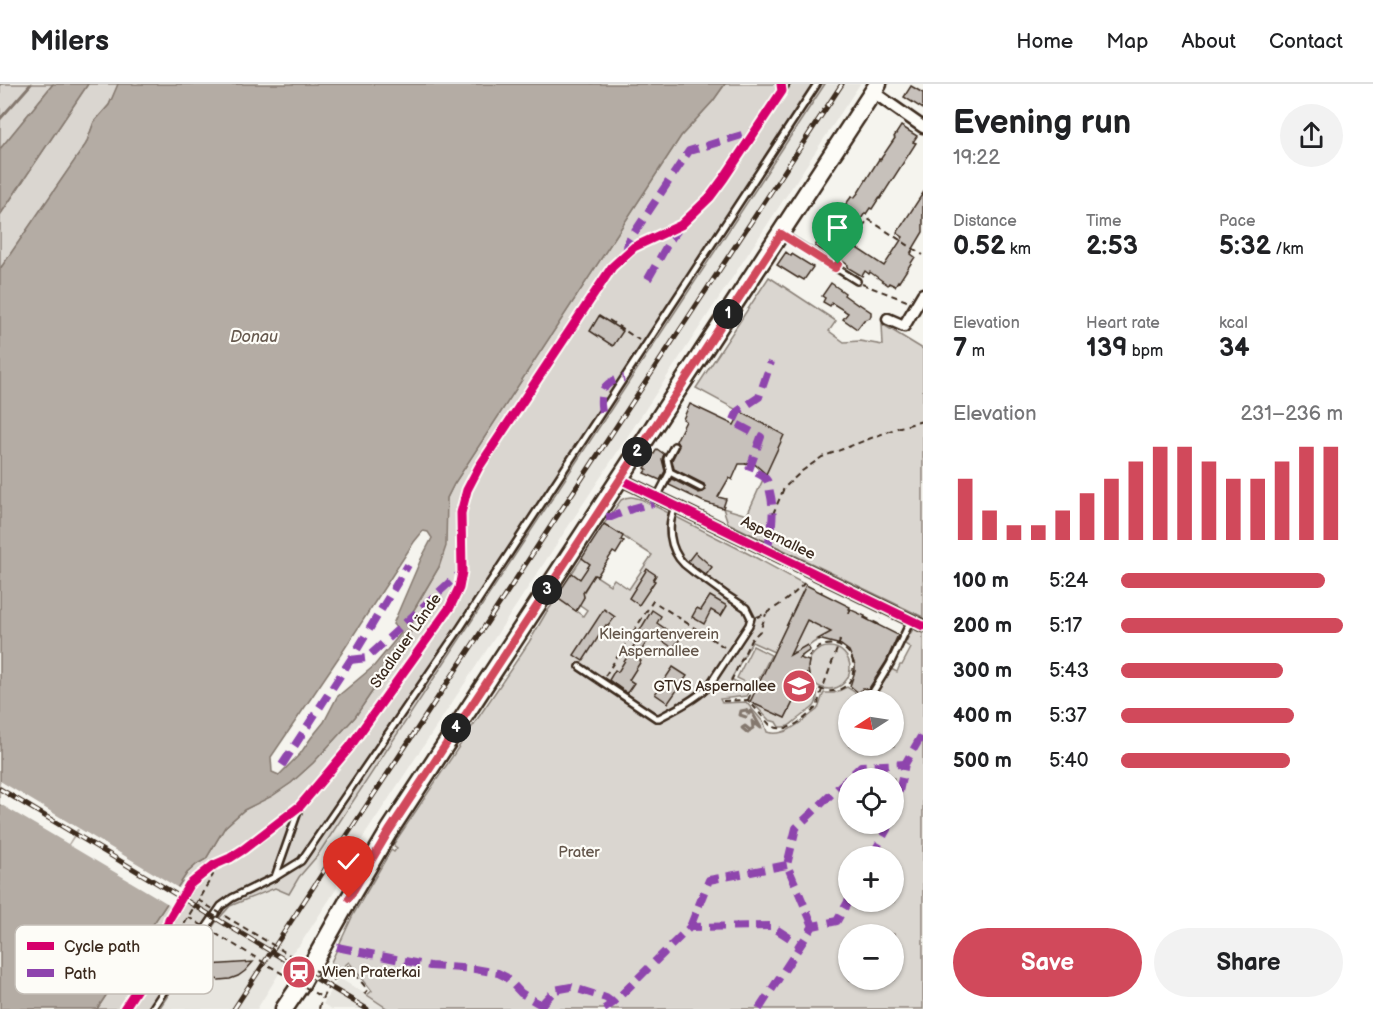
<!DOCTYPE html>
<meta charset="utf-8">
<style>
body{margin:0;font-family:"Balsamiq Sans",sans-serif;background:#f2f2f2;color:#202124;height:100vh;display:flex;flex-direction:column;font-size:22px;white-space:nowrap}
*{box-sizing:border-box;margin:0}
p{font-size:20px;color:#757577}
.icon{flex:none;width:33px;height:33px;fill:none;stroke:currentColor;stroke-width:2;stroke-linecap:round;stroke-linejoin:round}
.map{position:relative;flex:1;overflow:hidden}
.sheet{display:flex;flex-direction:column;background:#fff;width:450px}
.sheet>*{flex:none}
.needle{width:39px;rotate:258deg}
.fabs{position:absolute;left:838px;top:606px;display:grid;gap:12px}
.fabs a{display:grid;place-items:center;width:66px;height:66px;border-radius:50%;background:#fff;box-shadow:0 2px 4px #0004;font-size:30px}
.pin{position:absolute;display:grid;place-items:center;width:51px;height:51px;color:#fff;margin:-62px -26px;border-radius:50% 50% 50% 0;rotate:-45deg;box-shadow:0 0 6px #0007}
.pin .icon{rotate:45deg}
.km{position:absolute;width:30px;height:30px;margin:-15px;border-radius:50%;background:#222;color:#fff;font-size:16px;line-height:30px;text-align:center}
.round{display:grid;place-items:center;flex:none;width:63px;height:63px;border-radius:32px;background:#f2f2f2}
.overview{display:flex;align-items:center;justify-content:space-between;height:102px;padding:0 30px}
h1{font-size:33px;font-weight:800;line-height:45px}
.stats{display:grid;grid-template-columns:repeat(3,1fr);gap:9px;height:102px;padding:6px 30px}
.stats div{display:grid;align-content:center}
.stats b{font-size:26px;font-weight:800}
.stats small{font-size:16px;font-weight:400}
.stats p{font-size:16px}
.chart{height:168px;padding:12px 30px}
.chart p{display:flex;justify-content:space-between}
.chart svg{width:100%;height:108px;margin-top:6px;stroke:#d1495b;stroke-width:6}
.cta{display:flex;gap:12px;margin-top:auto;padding:12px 30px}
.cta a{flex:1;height:69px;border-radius:36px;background:#d1495b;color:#fff;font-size:24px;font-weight:800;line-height:69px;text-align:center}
.cta a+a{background:#f2f2f2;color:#202124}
ul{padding:0 30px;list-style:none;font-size:20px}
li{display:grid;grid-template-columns:96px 72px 1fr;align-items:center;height:45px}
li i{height:15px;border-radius:8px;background:#d1495b}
header{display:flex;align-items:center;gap:36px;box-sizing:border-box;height:84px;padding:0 30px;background:#fff;border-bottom:2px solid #e0e0e0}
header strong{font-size:28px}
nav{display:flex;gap:33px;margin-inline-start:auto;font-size:21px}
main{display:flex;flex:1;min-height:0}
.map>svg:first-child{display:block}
</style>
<header>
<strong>Milers</strong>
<nav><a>Home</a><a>Map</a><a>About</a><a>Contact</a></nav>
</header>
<main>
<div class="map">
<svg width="923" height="925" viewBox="0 0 923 925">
<rect width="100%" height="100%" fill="#f5f4ee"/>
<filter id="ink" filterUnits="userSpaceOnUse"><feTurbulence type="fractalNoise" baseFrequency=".0167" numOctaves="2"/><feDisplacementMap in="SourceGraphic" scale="12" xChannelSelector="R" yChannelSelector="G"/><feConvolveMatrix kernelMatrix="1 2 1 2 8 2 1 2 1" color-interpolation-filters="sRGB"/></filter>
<g filter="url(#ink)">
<g fill="#e7e5df">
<polygon points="825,0 860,0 341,787 337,795 337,804 299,862 293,867 257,925 159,925 216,838 230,822 276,804 289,810 299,793 317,772"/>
<polygon points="339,894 367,911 388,925 332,925 323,920"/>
</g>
<g fill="#dad6d0" stroke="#8a8077" stroke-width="1.5" fill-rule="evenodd">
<polygon points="0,0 53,0 0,65"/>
<polygon points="88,0 118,0 118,2 109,21 94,38 86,60 0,185 0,131"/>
<polygon points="725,0 825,0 317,772 299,793 289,810 275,804 230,822 216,838 159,925 97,925 187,789 197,780 206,775 225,743 244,726 272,711 291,699 313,679 355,633 392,578 413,544 412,529 439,483 447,414 454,400 681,52 713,17"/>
<path d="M 769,193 L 836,237 L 829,247 L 844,258 L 860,257 L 883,261 L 882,240 L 923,265 L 923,925 L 388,925 L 367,911 L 372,907 L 349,878 L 339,886 L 331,878 L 353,831 L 391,766 L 394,768 L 397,764 L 393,761 L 529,558 L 546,529 L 557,514 L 583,532 L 587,526 L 580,521 L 578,524 L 574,522 L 579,516 L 583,515 L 584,513 L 583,509 L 588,501 L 572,489 L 582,474 L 590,480 L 587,486 L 610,501 L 614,495 L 629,505 L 652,471 L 604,440 L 621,416 C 629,411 634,413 643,416 L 749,470 L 806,501 L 774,568 L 752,558 L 731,595 L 750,605 L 746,612 L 720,615 L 722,619 L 746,618 L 764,639 L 767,648 C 786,654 803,636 817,626 C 821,621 820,615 824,609 L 834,609 L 847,603 L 867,616 L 849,616 L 849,662 L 894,662 L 894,616 L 870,616 L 891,585 L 897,588 L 900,581 L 902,581 L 911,564 L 905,560 L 910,550 L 921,532 L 728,439 L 723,424 L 747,431 L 783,351 L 696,304 ZM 849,694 L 894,694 L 894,740 L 849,740 ZM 849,772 L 894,772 L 894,818 L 849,818 ZM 849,850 L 894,850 L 894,896 L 849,896 Z"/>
<path d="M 807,536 L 831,547 L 831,553 C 817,555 808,559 802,573 L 792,567 Z"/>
<polygon points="753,562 771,571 755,603 737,594"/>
<circle cx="829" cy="584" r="21"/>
<path d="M 805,593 L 811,603 L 817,607 C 818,625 812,623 800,633 C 790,640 792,643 779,643 L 776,638 L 769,636 L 753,619 L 785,634 L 795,614 L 799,616 Z"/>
</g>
<g fill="#b4aca4" stroke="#84786e" stroke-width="1.5" fill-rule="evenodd">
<polygon points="53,0 88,0 0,131 0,65"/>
<path d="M 118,0 L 725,0 L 713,17 L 681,52 L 454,400 L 447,414 L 446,462 L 439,483 L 412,529 L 413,544 L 392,578 L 355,633 L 313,679 L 291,699 L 272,712 L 244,726 L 225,743 L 206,775 L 197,780 L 187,789 L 97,925 L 0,925 L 0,185 L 86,60 L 94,38 L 109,21 ZM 423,447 L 428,448 L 432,454 L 421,475 L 393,540 L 401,549 L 374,582 L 337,613 L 324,638 L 311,654 L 300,670 L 279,691 L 272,688 L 271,673 L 343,567 L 414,458 Z"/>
</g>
<polygon fill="#f5f4ee" points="0,697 180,805 170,821 69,761 79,746 78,745 77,745 68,760 0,720"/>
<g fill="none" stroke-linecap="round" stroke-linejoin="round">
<g stroke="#84786e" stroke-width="3">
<polyline points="0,35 31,0"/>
<polyline points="752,628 761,644 756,640"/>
<polyline points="746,633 740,631 741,627 746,626 749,630 751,627"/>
<polyline points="750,646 745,642 742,644 748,649 750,646 753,644 752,637 755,639 755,640 754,642 753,640 754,639"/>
</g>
</g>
<g fill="#c7c1bb" stroke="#3b2a1e" stroke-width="1.5">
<polygon points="911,2 923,9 923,25 904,13"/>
<polygon points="901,42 917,52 913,58 916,59 880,115 879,114 872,125 870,124 866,130 865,129 846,157 884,182 903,153 897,149 923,109 923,148 911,168 912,168 911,170 915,173 899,198 898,197 895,202 889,199 888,201 870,188 869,190 865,187 862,192 847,183 848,181 834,171 833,173 815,162 837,127 839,129 852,112 854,114 858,109 879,75 880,76 895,54 894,53"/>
<polygon points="786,168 791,172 792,170 813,183 804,196 799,193 798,194 777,181"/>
<polygon points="831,199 845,209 844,211 858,221 859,220 871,228 871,231 870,234 864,236 857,245 843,235 848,229 832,219 830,222 823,218 825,214 822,212"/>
<polygon points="599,232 623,247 613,262 590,247"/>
<polygon points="690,320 734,341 741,328 784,351 766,390 751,377 745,380 739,380 732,396 729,394 718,413 726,415 723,424 704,418 669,401 672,395 699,409 703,408 706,406 704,400 674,385 672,376 679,362 676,357 686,337 683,335"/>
<polygon points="657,365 664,370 662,375 665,387 660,396 644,389 647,385 645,384"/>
<polygon points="604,440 623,452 621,456 624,457 616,470 613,468 597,492 594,491 583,508 584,513 576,527 556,513 572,489 580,495 590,480 582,474"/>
<polygon points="695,468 712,483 706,491 688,477"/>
<polygon points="647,485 656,491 653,496 655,497 639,521 629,514"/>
<polygon points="806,501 850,523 849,525 865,532 864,534 898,551 886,578 868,606 863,604 859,609 850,602 855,587 855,581 849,567 841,561 818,555 831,548 807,536 790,571 807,561 810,566 799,574 809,577 808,583 809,593 799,616 795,614 785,634 750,618"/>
<polygon points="710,512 727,522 721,532 711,526 704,540 692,533 697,524 701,526"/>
<polygon points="604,525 615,533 608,542 606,541 583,577 574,571"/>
<polygon points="652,526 661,532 657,539 680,555 673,564 652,550 637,573 641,577 629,596 634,599 627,609 609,596 615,586 618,588 636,558 634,556"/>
<polygon points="673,583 687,592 668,619 655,610"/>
<polygon points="253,878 245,887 238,892 230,895 219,896 200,890 193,882"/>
</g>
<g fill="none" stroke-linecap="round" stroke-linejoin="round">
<defs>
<g id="lane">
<polyline points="782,7 786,0"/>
<polyline points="782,150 857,197"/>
<polyline points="670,388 667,375 674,362"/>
<polyline points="657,413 670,388 701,404"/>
<path d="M 580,583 L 656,634 L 659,634 C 676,625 694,616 708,603 L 749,541 L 751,534 L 746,524 C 733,516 720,507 707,497 C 699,492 691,486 684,480 C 669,465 666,440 676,422"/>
<polyline points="868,616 890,580 911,536"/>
<polyline points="275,793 300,722"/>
<polyline points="152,925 201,851 221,822 232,814 275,793 301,777 460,544 817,0"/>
</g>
<g id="street">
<polyline points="873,8 923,43"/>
<polyline points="888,235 904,242 923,210"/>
<polyline points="620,395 923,542"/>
</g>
<polyline id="primary" points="284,925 301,900 349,815 389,747 878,0"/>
</defs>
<use href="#lane" stroke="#3b2a1e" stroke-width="10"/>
<use href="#street" stroke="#3b2a1e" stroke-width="15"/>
<use href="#primary" stroke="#3b2a1e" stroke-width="21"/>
<g stroke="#3b2a1e" stroke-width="2" stroke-dasharray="6 4.5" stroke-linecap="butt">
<polyline points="839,178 868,135 923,171"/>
<polyline points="862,200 907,217"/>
<polyline points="609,236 639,256"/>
<polyline points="773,430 784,404 802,387 822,373 900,343 923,337"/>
<polyline points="821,509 822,507"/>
<polyline points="850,529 849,529 853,521"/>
<path d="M 757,533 C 770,529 796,510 805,498"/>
<polyline points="864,533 878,540 880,535"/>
<path d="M 806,589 C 813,613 849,614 853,588 C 858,560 821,549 807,576"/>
<polyline points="605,592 653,517 724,563"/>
<polyline points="731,597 751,556 760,547 766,530"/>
<polyline points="748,616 754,602"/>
<path d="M 723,617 L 748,616 L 770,641 C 788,652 805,634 818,622 L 819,614 L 840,557 L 836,556"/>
<polyline points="164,854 173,858 213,791 206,786"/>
<path d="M 319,925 C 322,908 336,893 348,882 L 368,906 L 364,910"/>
</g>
<use href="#lane" stroke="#fdfcf7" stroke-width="5"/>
<use href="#street" stroke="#fdfcf7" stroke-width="10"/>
<use href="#primary" stroke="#fdfcf7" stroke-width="16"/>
<defs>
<g id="rail">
<polyline points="0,705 367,925"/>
<polyline points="234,925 357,736 842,0"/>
</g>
</defs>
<use href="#rail" stroke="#3b2a1e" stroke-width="5"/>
<use href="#rail" stroke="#fdfcf7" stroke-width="3" stroke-dasharray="9" stroke-linecap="butt"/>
<g stroke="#3b2a1e" stroke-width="2" stroke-dasharray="6 4.5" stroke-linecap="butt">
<polyline points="198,816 333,897"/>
<polyline points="188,833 323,914"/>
</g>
<g stroke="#8e44ad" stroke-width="8" stroke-dasharray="15 8" stroke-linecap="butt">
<polyline points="626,169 628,158 689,67 755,47"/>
<polyline points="648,195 670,156 678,146"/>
<path d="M 602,328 C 598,308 604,297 624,294"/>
<polyline points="606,433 611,433 634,424 653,419"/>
<path d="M 767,466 C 772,446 775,428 770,408 C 769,404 769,398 766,395 C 762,390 754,388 749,386 L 761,353 L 733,338 L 738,327 L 759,313 L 771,278"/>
<polyline points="350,576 367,574 451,497 461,489"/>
<polyline points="282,681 355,569 408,481"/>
<polyline points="861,682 870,694"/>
<polyline points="894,731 905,680 923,649"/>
<polyline points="872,772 890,740"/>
<polyline points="813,842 787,781 796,744 861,682 905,680"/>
<polyline points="690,843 709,796 787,781"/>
<polyline points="337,863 430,882 475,885 498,889 506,893 521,909 548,925"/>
<polyline points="541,921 555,906 571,903 606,914 621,925"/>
<polyline points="604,925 613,919 690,843 771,842 801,861"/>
<polyline points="759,925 813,842 837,837 849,816"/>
</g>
<defs>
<g id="cycleway">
<polyline points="620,395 923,542"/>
<polyline points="124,925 148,888 164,854 169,835 189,801 214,781 230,774 244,765 300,722 349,664 450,523 459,504 462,488 461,429 467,406 479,383 612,183 634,163 681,141 710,113 724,94 782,7 781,0"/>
</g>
</defs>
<use href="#cycleway" stroke="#fdfcf7" stroke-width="13"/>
<use href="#cycleway" stroke="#d6006c" stroke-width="9"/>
</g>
</g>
<g fill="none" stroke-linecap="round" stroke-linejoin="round" filter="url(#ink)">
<defs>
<polyline id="route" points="349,814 389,747 781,150 835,184 838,180"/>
</defs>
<use href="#route" stroke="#fff" stroke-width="12"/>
<use href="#route" stroke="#d1495b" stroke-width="8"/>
</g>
<defs>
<symbol id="school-disc" viewBox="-11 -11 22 22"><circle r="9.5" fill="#d1495b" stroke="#fdfcf7"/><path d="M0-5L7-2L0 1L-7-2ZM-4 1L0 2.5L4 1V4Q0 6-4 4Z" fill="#fff"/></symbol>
<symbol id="station-disc" viewBox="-11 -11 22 22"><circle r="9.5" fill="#d1495b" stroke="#fdfcf7"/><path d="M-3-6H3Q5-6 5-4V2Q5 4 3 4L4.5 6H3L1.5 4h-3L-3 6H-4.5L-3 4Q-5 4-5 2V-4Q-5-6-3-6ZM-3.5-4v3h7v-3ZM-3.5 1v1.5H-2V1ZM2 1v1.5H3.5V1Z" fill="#fff"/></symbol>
</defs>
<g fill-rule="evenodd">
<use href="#school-disc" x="780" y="583" width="38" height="38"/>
<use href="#station-disc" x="280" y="869" width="38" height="38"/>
</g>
<g text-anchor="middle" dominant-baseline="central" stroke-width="4.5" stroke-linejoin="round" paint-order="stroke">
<g font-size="15" fill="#3b2a1e" stroke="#fdfcf7">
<text transform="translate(778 454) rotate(26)">Aspernallee</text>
<text transform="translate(406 557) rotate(-55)">Stadlauer Lände</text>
</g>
<g font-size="15" fill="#63554a" stroke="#fdfcf7">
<text x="659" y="550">Kleingartenverein<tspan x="659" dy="17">Aspernallee</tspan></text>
<text x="579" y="768">Prater</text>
</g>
<g font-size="15" fill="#3b2a1e" stroke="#fdfcf7" text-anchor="end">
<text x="776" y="602">GTVS Aspernallee</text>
<text x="322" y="888" text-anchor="start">Wien Praterkai</text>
</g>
<g font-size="16" font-style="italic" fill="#65584d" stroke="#fdfcf7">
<text x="254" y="253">Donau</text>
</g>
</g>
<rect x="15" y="841" width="198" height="69" rx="9" fill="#fdfcf7" stroke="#c3bdb6" stroke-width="1.5"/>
<rect x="27" y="858" width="27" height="8" fill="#d6006c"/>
<rect x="27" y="885" width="27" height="8" fill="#8e44ad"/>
<g font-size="16" fill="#3b2a1e">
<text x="64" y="868">Cycle path</text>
<text x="64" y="895">Path</text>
</g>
</svg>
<div class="fabs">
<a><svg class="needle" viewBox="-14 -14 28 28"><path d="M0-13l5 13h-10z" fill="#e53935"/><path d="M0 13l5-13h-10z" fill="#757577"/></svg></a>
<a><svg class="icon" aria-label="locate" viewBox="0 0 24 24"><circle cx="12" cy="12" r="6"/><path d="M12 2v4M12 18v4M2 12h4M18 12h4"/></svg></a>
<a>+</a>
<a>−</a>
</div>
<div class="pin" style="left:838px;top:180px;background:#1e9e55"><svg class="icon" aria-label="arrive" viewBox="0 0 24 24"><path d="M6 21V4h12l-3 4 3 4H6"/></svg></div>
<div class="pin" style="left:349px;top:814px;background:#d93025"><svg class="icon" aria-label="check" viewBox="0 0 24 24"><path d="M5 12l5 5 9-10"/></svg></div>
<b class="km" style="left:728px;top:230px">1</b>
<b class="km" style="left:637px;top:368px">2</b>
<b class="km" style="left:547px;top:506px">3</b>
<b class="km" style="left:456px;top:644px">4</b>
</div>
<section class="sheet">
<div class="overview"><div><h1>Evening run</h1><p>19:22</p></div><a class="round"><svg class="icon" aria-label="share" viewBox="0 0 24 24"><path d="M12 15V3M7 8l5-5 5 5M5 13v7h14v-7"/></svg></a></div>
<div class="stats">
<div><p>Distance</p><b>0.52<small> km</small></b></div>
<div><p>Time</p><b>2:53</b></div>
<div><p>Pace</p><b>5:32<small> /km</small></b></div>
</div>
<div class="stats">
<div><p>Elevation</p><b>7<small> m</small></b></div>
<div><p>Heart rate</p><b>139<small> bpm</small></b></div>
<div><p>kcal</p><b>34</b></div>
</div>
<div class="chart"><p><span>Elevation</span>231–236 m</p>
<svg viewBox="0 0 160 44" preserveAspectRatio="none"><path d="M5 44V19M15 44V32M25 44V38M35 44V38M45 44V32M55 44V25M65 44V19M75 44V12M85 44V6M95 44V6M105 44V12M115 44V19M125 44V19M135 44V12M145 44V6M155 44V6"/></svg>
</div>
<ul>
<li><b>100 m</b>5:24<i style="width:92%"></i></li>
<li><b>200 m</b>5:17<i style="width:100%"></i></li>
<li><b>300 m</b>5:43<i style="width:73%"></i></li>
<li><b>400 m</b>5:37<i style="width:78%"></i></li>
<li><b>500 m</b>5:40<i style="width:76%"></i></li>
</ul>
<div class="cta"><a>Save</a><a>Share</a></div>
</section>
</main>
